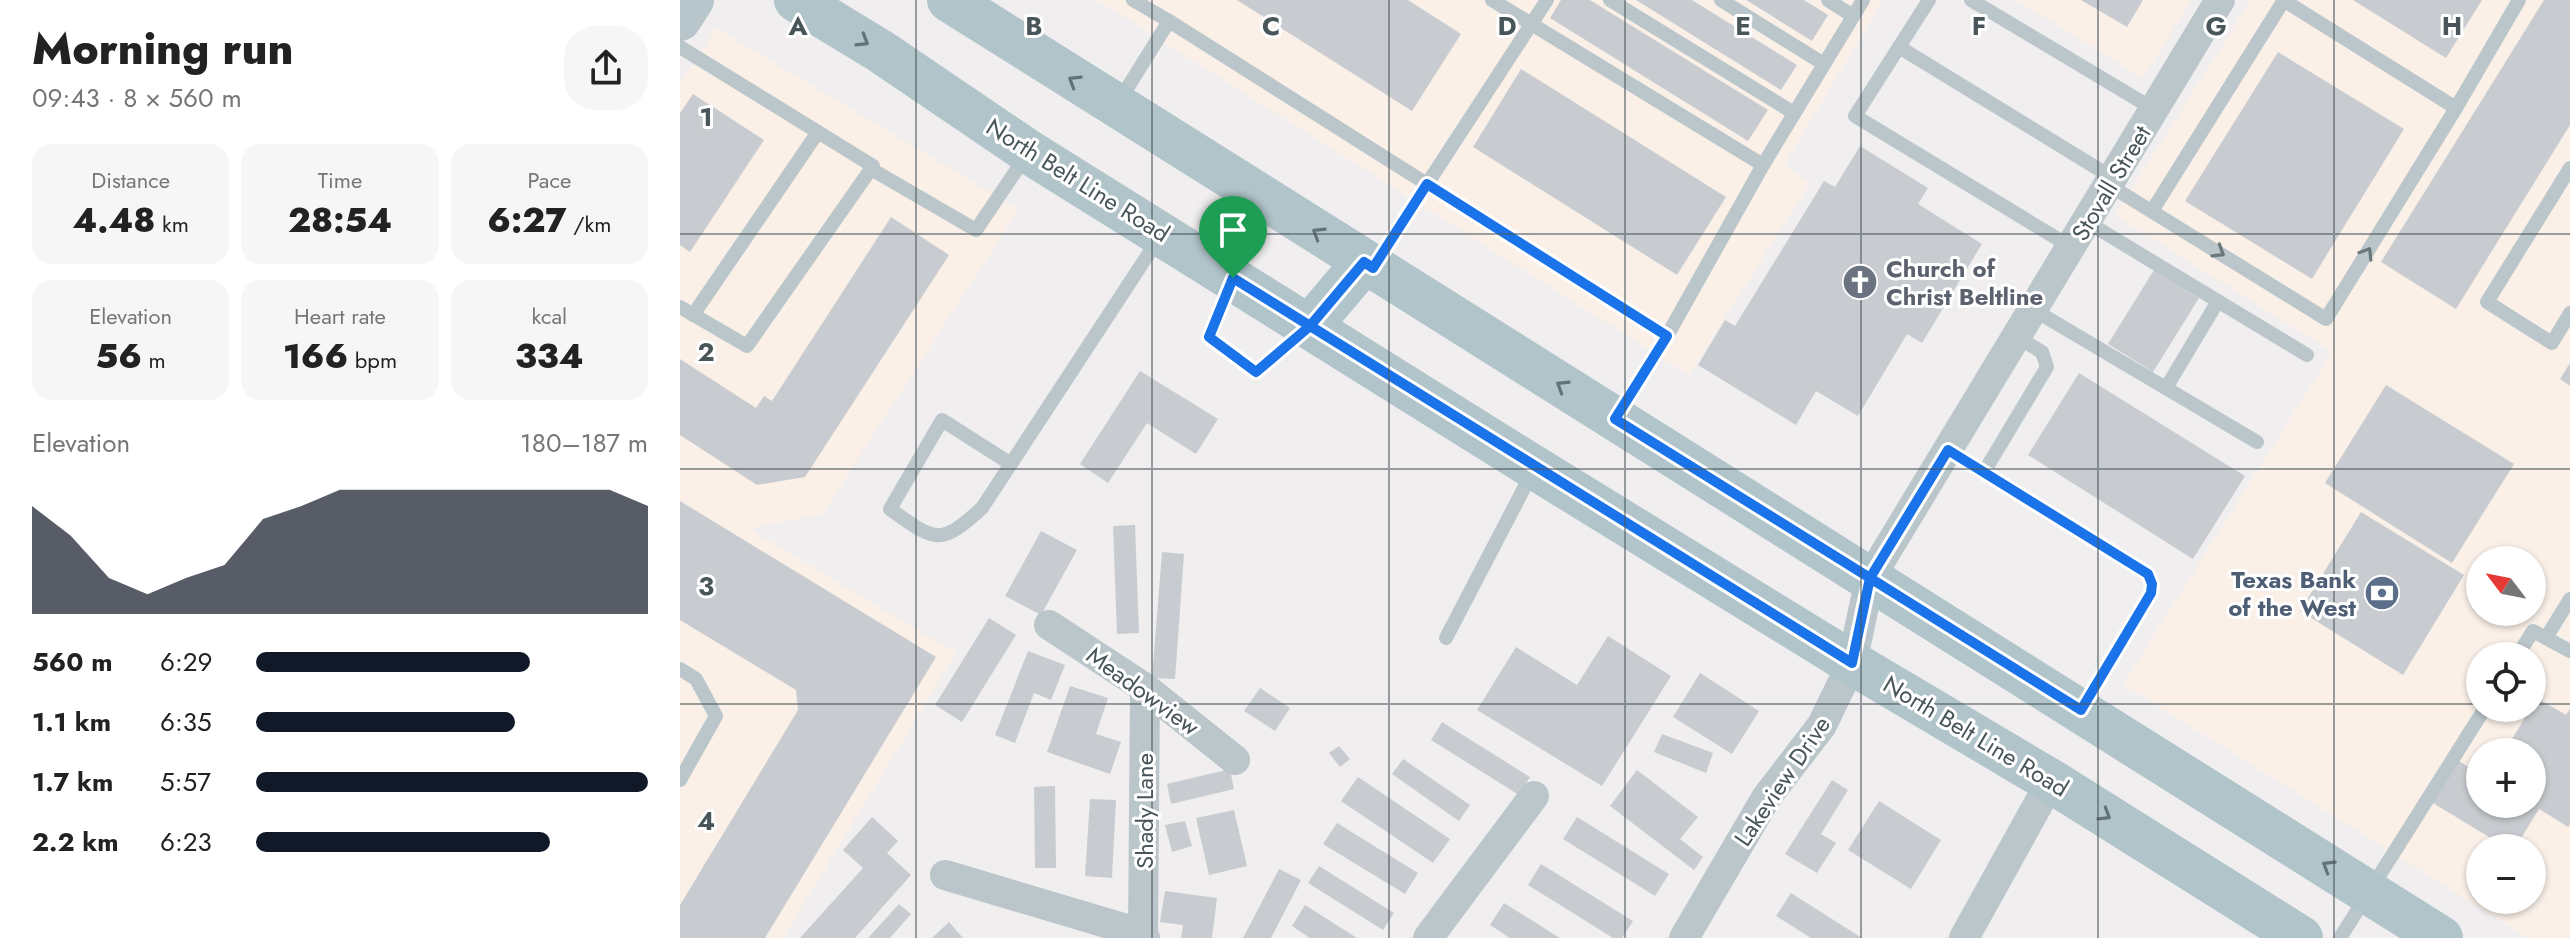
<!DOCTYPE html>
<meta charset="utf-8">
<style>
body{margin:0;font-family:Jost,sans-serif;background:#f6f6f6;color:#222;height:100vh;display:flex;flex-direction:column;font-size:30px;white-space:nowrap}
*{box-sizing:border-box;margin:0}
p{font-size:26px;color:#767676}
.icon{flex:none;width:44px;height:44px;fill:none;stroke:currentColor;stroke-width:2;stroke-linecap:round;stroke-linejoin:round}
.map{position:relative;flex:1;overflow:hidden}
.drawer{display:flex;flex-direction:column;background:#fff;width:680px}
.drawer>*{flex:none}
.needle{width:52px;rotate:302deg}
.fabs{position:absolute;left:1786px;top:546px;display:grid;gap:16px}
.fabs a{display:grid;place-items:center;width:80px;height:80px;border-radius:50%;background:#fff;box-shadow:0 2px 6px #0004;font-size:40px}
.pin{position:absolute;display:grid;place-items:center;width:68px;height:68px;color:#fff;margin:-82px -34px;border-radius:50% 50% 50% 0;rotate:-45deg;box-shadow:0 0 8px #0007}
.pin .icon{rotate:45deg}
.round{display:grid;place-items:center;flex:none;width:84px;height:84px;border-radius:32px;background:#f6f6f6}
.head{display:flex;align-items:center;justify-content:space-between;height:136px;padding:0 32px}
h1{font-size:44px;font-weight:800;line-height:60px}
.stats{display:grid;grid-template-columns:repeat(3,1fr);gap:12px;height:136px;padding:8px 32px}
.stats div{display:grid;align-content:center;border-radius:20px;background:#f6f6f6;text-align:center}
.stats b{font-size:34px;font-weight:800}
.stats small{font-size:22px;font-weight:400}
.stats p{font-size:22px}
.chart{height:224px;padding:16px 32px}
.chart p{display:flex;justify-content:space-between}
.chart svg{width:100%;height:144px;margin-top:8px;fill:#111827;opacity:.7}
ul{padding:0 32px;list-style:none;font-size:26px}
li{display:grid;grid-template-columns:128px 96px 1fr;align-items:center;height:60px}
li i{height:20px;border-radius:10px;background:#111827}
main{display:flex;flex:1;min-height:0}
.map>svg:first-child{display:block}
</style>
<main>
<section class="drawer">
<div class="head"><div><h1>Morning run</h1><p>09:43 · 8 × 560 m</p></div><a class="round"><svg class="icon" aria-label="share" viewBox="0 0 24 24"><path d="M12 15V3M7 8l5-5 5 5M5 13v7h14v-7"/></svg></a></div>
<div class="stats">
<div><p>Distance</p><b>4.48<small> km</small></b></div>
<div><p>Time</p><b>28:54</b></div>
<div><p>Pace</p><b>6:27<small> /km</small></b></div>
</div>
<div class="stats">
<div><p>Elevation</p><b>56<small> m</small></b></div>
<div><p>Heart rate</p><b>166<small> bpm</small></b></div>
<div><p>kcal</p><b>334</b></div>
</div>
<div class="chart"><p><span>Elevation</span>180–187 m</p>
<svg viewBox="0 0 160 44" preserveAspectRatio="none"><path d="M0 44V11L10 20L20 33L30 38L40 33L50 29L60 15L70 11L80 6L90 6L100 6L110 6L120 6L130 6L140 6L150 6L160 11V44z"/></svg>
</div>
<ul>
<li><b>560 m</b>6:29<i style="width:70%"></i></li>
<li><b>1.1 km</b>6:35<i style="width:66%"></i></li>
<li><b>1.7 km</b>5:57<i style="width:100%"></i></li>
<li><b>2.2 km</b>6:23<i style="width:75%"></i></li>
</ul>
</section>
<div class="map">
<svg width="1890" height="938" viewBox="0 0 1890 938">
<rect width="100%" height="100%" fill="#f0eeef"/>
<g fill="#faf0e8" fill-rule="evenodd">
<polygon points="417,0 1203,0 1104,165 1130,183 1009,375"/>
<polygon points="1336,0 1512,0 1463,78"/>
<path d="M 1571,0 L 1890,0 L 1890,938 L 1848,938 L 1443,684 L 1652,352 L 1435,215 ZM 1800,560 L 1852,560 L 1852,612 L 1800,612 ZM 1800,656 L 1852,656 L 1852,708 L 1800,708 ZM 1800,752 L 1852,752 L 1852,804 L 1800,804 ZM 1800,848 L 1852,848 L 1852,900 L 1800,900 Z"/>
<polygon points="36,28 339,209 142,515 89,524 71,530 276,653 103,938 0,938 0,83"/>
</g>
<g fill="#c8ccd0">
<polygon points="557,0 728,0 781,34 732,111"/>
<polygon points="881,0 910,0 1088,110 1068,141 870,18"/>
<polygon points="956,0 1012,0 1117,65 1101,90"/>
<polygon points="1066,0 1124,0 1148,15 1132,41"/>
<polygon points="1401,0 1463,0 1447,27"/>
<polygon points="1673,0 1802,0 1766,58"/>
<polygon points="1864,0 1890,0 1890,125 1776,309 1701,262"/>
<polygon points="1598,52 1724,129 1632,279 1505,201"/>
<polygon points="841,69 1046,197 997,275 793,147"/>
<polygon points="13,94 84,140 10,252 0,245 0,113"/>
<polygon points="1180,146 1248,188 1238,204 1302,244 1242,343 1227,334 1178,416 1136,391 1116,425 1018,365 1045,320 1055,326 1144,181 1155,187"/>
<polygon points="211,217 269,255 125,477 77,485 0,435 0,359 76,408 84,396 92,401"/>
<polygon points="1474,270 1519,298 1473,372 1428,344"/>
<polygon points="1890,363 1890,386 1880,379"/>
<polygon points="460,371 538,419 516,454 467,423 428,483 400,464"/>
<polygon points="1399,373 1565,476 1513,559 1348,455"/>
<polygon points="1706,385 1834,464 1772,563 1645,483"/>
<polygon points="0,501 256,657 85,938 0,938 0,905 118,710 116,690 0,620"/>
<polygon points="1681,512 1784,575 1723,675 1620,611"/>
<polygon points="455,525 459,633 437,634 433,526"/>
<polygon points="361,531 397,550 361,615 325,596"/>
<polygon points="482,552 504,554 495,679 472,678"/>
<polygon points="309,618 336,635 282,722 255,705"/>
<polygon points="928,636 991,676 922,786 797,710 836,647 897,685"/>
<polygon points="348,651 385,665 371,700 354,693 335,743 315,735"/>
<polygon points="1020,673 1079,711 1052,754 993,717"/>
<polygon points="390,686 428,698 416,734 441,742 430,774 367,752"/>
<polygon points="580,688 610,708 595,731 564,711"/>
<polygon points="1857,698 1886,715 1890,709 1890,824 1888,827 1859,809 1835,848 1827,848 1753,803 1779,761 1800,774 1800,804 1852,804 1852,752 1824,752"/>
<polygon points="762,722 850,777 839,795 751,740"/>
<polygon points="982,734 1033,753 1026,773 974,752"/>
<polygon points="659,746 670,759 660,767 649,753"/>
<polygon points="723,759 790,805 779,821 712,774"/>
<polygon points="550,769 554,789 491,804 487,784"/>
<polygon points="957,770 1018,817 1000,839 1023,857 1014,870 930,806"/>
<polygon points="678,777 770,839 753,863 661,801"/>
<polygon points="1152,780 1168,790 1141,834 1156,843 1137,873 1105,854"/>
<polygon points="375,786 376,868 355,868 354,787"/>
<polygon points="410,799 436,800 432,878 405,876"/>
<polygon points="1199,801 1261,840 1231,889 1168,850"/>
<polygon points="554,810 567,866 529,875 516,818"/>
<polygon points="192,817 218,841 207,853 231,875 175,938 120,938 183,868 163,850"/>
<polygon points="897,817 989,874 975,896 883,839"/>
<polygon points="505,821 512,846 492,852 485,825"/>
<polygon points="657,823 738,873 725,894 643,844"/>
<polygon points="861,864 953,921 942,938 933,938 848,885"/>
<polygon points="639,866 714,913 703,930 628,883"/>
<polygon points="599,869 621,880 591,938 563,938"/>
<polygon points="485,891 537,898 532,938 501,938 503,925 480,922"/>
<polygon points="1111,893 1182,938 1131,938 1096,916"/>
<polygon points="824,903 880,938 830,938 810,925"/>
<polygon points="219,904 231,914 210,938 188,938"/>
<polygon points="625,905 677,938 630,938 612,926"/>
<polygon points="269,922 283,938 252,938"/>
</g>
<g fill="none" stroke-linecap="round" stroke-linejoin="round">
<g stroke="#bac6ca" stroke-width="14">
<polyline points="812,0 1083,165 987,336 937,417"/>
<polyline points="930,0 1114,113"/>
<polyline points="1041,0 1144,64"/>
<polyline points="1148,0 1173,16"/>
<polyline points="1249,0 1175,116 1391,247"/>
<polyline points="1291,0 1475,110"/>
<polyline points="1603,0 1776,108 1839,0"/>
<polyline points="489,21 987,336"/>
<polyline points="0,47 193,166 67,346 0,307"/>
<polyline points="1219,47 1433,178"/>
<polyline points="438,103 489,21 453,0"/>
<polyline points="1083,165 1183,0"/>
<polyline points="1890,168 1807,302 1872,343 1890,313"/>
<polyline points="191,169 296,230 346,156"/>
<polyline points="1429,185 1646,319 1776,108"/>
<polyline points="1472,211 1604,0"/>
<polyline points="1407,222 1627,355"/>
<polyline points="695,264 867,0"/>
<polyline points="551,284 529,337 576,372 624,332"/>
<polyline points="1354,310 1577,442"/>
<polyline points="13,315 138,132"/>
<polyline points="1486,388 1538,301"/>
<polyline points="1268,450 1468,574 1472,584 1471,593 1403,706"/>
<path d="M 331,464 L 262,420 L 210,509 C 255,541 259,547 302,508 L 479,238"/>
<polyline points="1304,472 1367,367 1362,352 1337,337"/>
<polyline points="766,638 853,471"/>
<polyline points="1866,638 1890,599"/>
<polyline points="1837,656 1853,631 1890,651"/>
<polyline points="0,669 16,679 36,716 0,780"/>
<polyline points="1660,938 1805,708"/>
</g>
<g stroke="#bac6ca" stroke-width="30">
<polyline points="369,625 465,688 555,760"/>
<polyline points="265,875 463,934 465,938"/>
<polyline points="463,934 465,688"/>
<polyline points="748,938 854,796"/>
<polyline points="1004,938 1086,798 1142,725 1172,663 1190,578 1540,0"/>
<polyline points="1284,938 1371,781"/>
</g>
<polyline stroke="#b8c6cb" stroke-width="42" points="0,20 13,0"/>
<g stroke="#b0c4ca" stroke-width="44">
<polyline points="116,0 200,51 349,152 855,468 1172,663 1371,781 1621,938"/>
<polyline points="269,0 1761,938"/>
<polyline points="630,326 684,262"/>
</g>
</g>
<defs><path id="oneway-chevron" d="M-2-3.5L2.5 0L-2 3.5" fill="none" stroke-width="1.6" stroke-linecap="round" stroke-linejoin="round" transform="scale(2)"/></defs>
<g stroke="#627276">
<use href="#oneway-chevron" transform="translate(183 41) rotate(31)"/>
<use href="#oneway-chevron" transform="translate(394 81) rotate(-148)"/>
<use href="#oneway-chevron" transform="translate(638 233) rotate(-148)"/>
<use href="#oneway-chevron" transform="translate(882 386) rotate(-148)"/>
<use href="#oneway-chevron" transform="translate(1425 815) rotate(32)"/>
<use href="#oneway-chevron" transform="translate(1648 866) rotate(-148)"/>
</g>
<g stroke="#6a787c">
<use href="#oneway-chevron" transform="translate(1539 252) rotate(32)"/>
<use href="#oneway-chevron" transform="translate(1687 253) rotate(-58)"/>
</g>
<g fill="none" stroke-linecap="round" stroke-linejoin="round">
<defs>
<path id="route" d="M 553,278 C 760,406 966,535 1172,663 L 1190,578 L 1401,710 L 1471,593 L 1472,584 L 1468,574 L 1268,450 L 1190,578 L 935,419 L 987,336 L 747,184 L 693,268 L 684,262 L 630,326 L 576,372 L 529,337 L 553,278"/>
</defs>
<use href="#route" stroke="#fff" stroke-width="16"/>
<use href="#route" stroke="#1a73e8" stroke-width="10"/>
</g>
<path fill="none" stroke="#48565a" stroke-width="2" stroke-opacity="0.55" d="M 236,0 L 236,938M 472,0 L 472,938M 709,0 L 709,938M 945,0 L 945,938M 1181,0 L 1181,938M 1418,0 L 1418,938M 1654,0 L 1654,938M 0,234 L 1890,234M 0,469 L 1890,469M 0,704 L 1800,704M 1852,704 L 1890,704"/>
<defs>
<symbol id="church-disc" viewBox="-11 -11 22 22"><circle r="9.5" fill="#6b7280" stroke="#fff"/><path d="M-1.2-6h2.4v3.5h3.3v2.4h-3.3V6h-2.4V-.1h-3.3v-2.4h3.3Z" fill="#fff"/></symbol>
<symbol id="bank-disc" viewBox="-11 -11 22 22"><circle r="9.5" fill="#5c6f8a" stroke="#fff"/><path d="M-6-4H6V4H-6ZM0-2.3a2.3 2.3 0 1 0 0 4.6a2.3 2.3 0 1 0 0-4.6Z" fill="#fff"/></symbol>
</defs>
<g fill-rule="evenodd">
<use href="#church-disc" x="1160" y="262" width="40" height="40"/>
<use href="#bank-disc" x="1682" y="573" width="40" height="40"/>
</g>
<g text-anchor="middle" dominant-baseline="central" stroke-width="6" stroke-linejoin="round" paint-order="stroke">
<g font-size="24" fill="#48565a" stroke="#fff">
<text transform="translate(398 180) rotate(32)">North Belt Line Road</text>
<text transform="translate(1431 183) rotate(-59)">Stovall Street</text>
<text transform="translate(463 691) rotate(36)">Meadowview</text>
<text transform="translate(1296 736) rotate(31)">North Belt Line Road</text>
<text transform="translate(1102 781) rotate(-56)">Lakeview Drive</text>
<text transform="translate(464 811) rotate(-90)">Shady Lane</text>
</g>
<g font-size="24" font-weight="bold" fill="#5b616d" stroke="#fff" text-anchor="start">
<text x="1206" y="268">Church of<tspan x="1206" dy="28">Christ Beltline</tspan></text>
</g>
<g font-size="24" font-weight="bold" fill="#4e5e75" stroke="#fff" text-anchor="end">
<text x="1676" y="579">Texas Bank<tspan x="1676" dy="28">of the West</tspan></text>
</g>
</g>
<g font-size="26" text-anchor="middle" font-weight="bold" fill="#48565a" stroke="#fff" stroke-width="6" stroke-linejoin="round" paint-order="stroke">
<text x="118" y="35">A</text>
<text x="354" y="35">B</text>
<text x="591" y="35">C</text>
<text x="827" y="35">D</text>
<text x="1063" y="35">E</text>
<text x="1299" y="35">F</text>
<text x="1536" y="35">G</text>
<text x="1772" y="35">H</text>
<text x="26" y="126">1</text>
<text x="26" y="361">2</text>
<text x="26" y="595">3</text>
<text x="26" y="830">4</text>
</g>
</svg>
<div class="fabs">
<a><svg class="needle" viewBox="-14 -14 28 28"><path d="M0-13l5 13h-10z" fill="#e53935"/><path d="M0 13l5-13h-10z" fill="#767676"/></svg></a>
<a><svg class="icon" aria-label="locate" viewBox="0 0 24 24"><circle cx="12" cy="12" r="6"/><path d="M12 2v4M12 18v4M2 12h4M18 12h4"/></svg></a>
<a>+</a>
<a>−</a>
</div>
<div class="pin" style="left:553px;top:278px;background:#1e9e55"><svg class="icon" aria-label="arrive" viewBox="0 0 24 24"><path d="M6 21V4h12l-3 4 3 4H6"/></svg></div>
</div>
</main>
